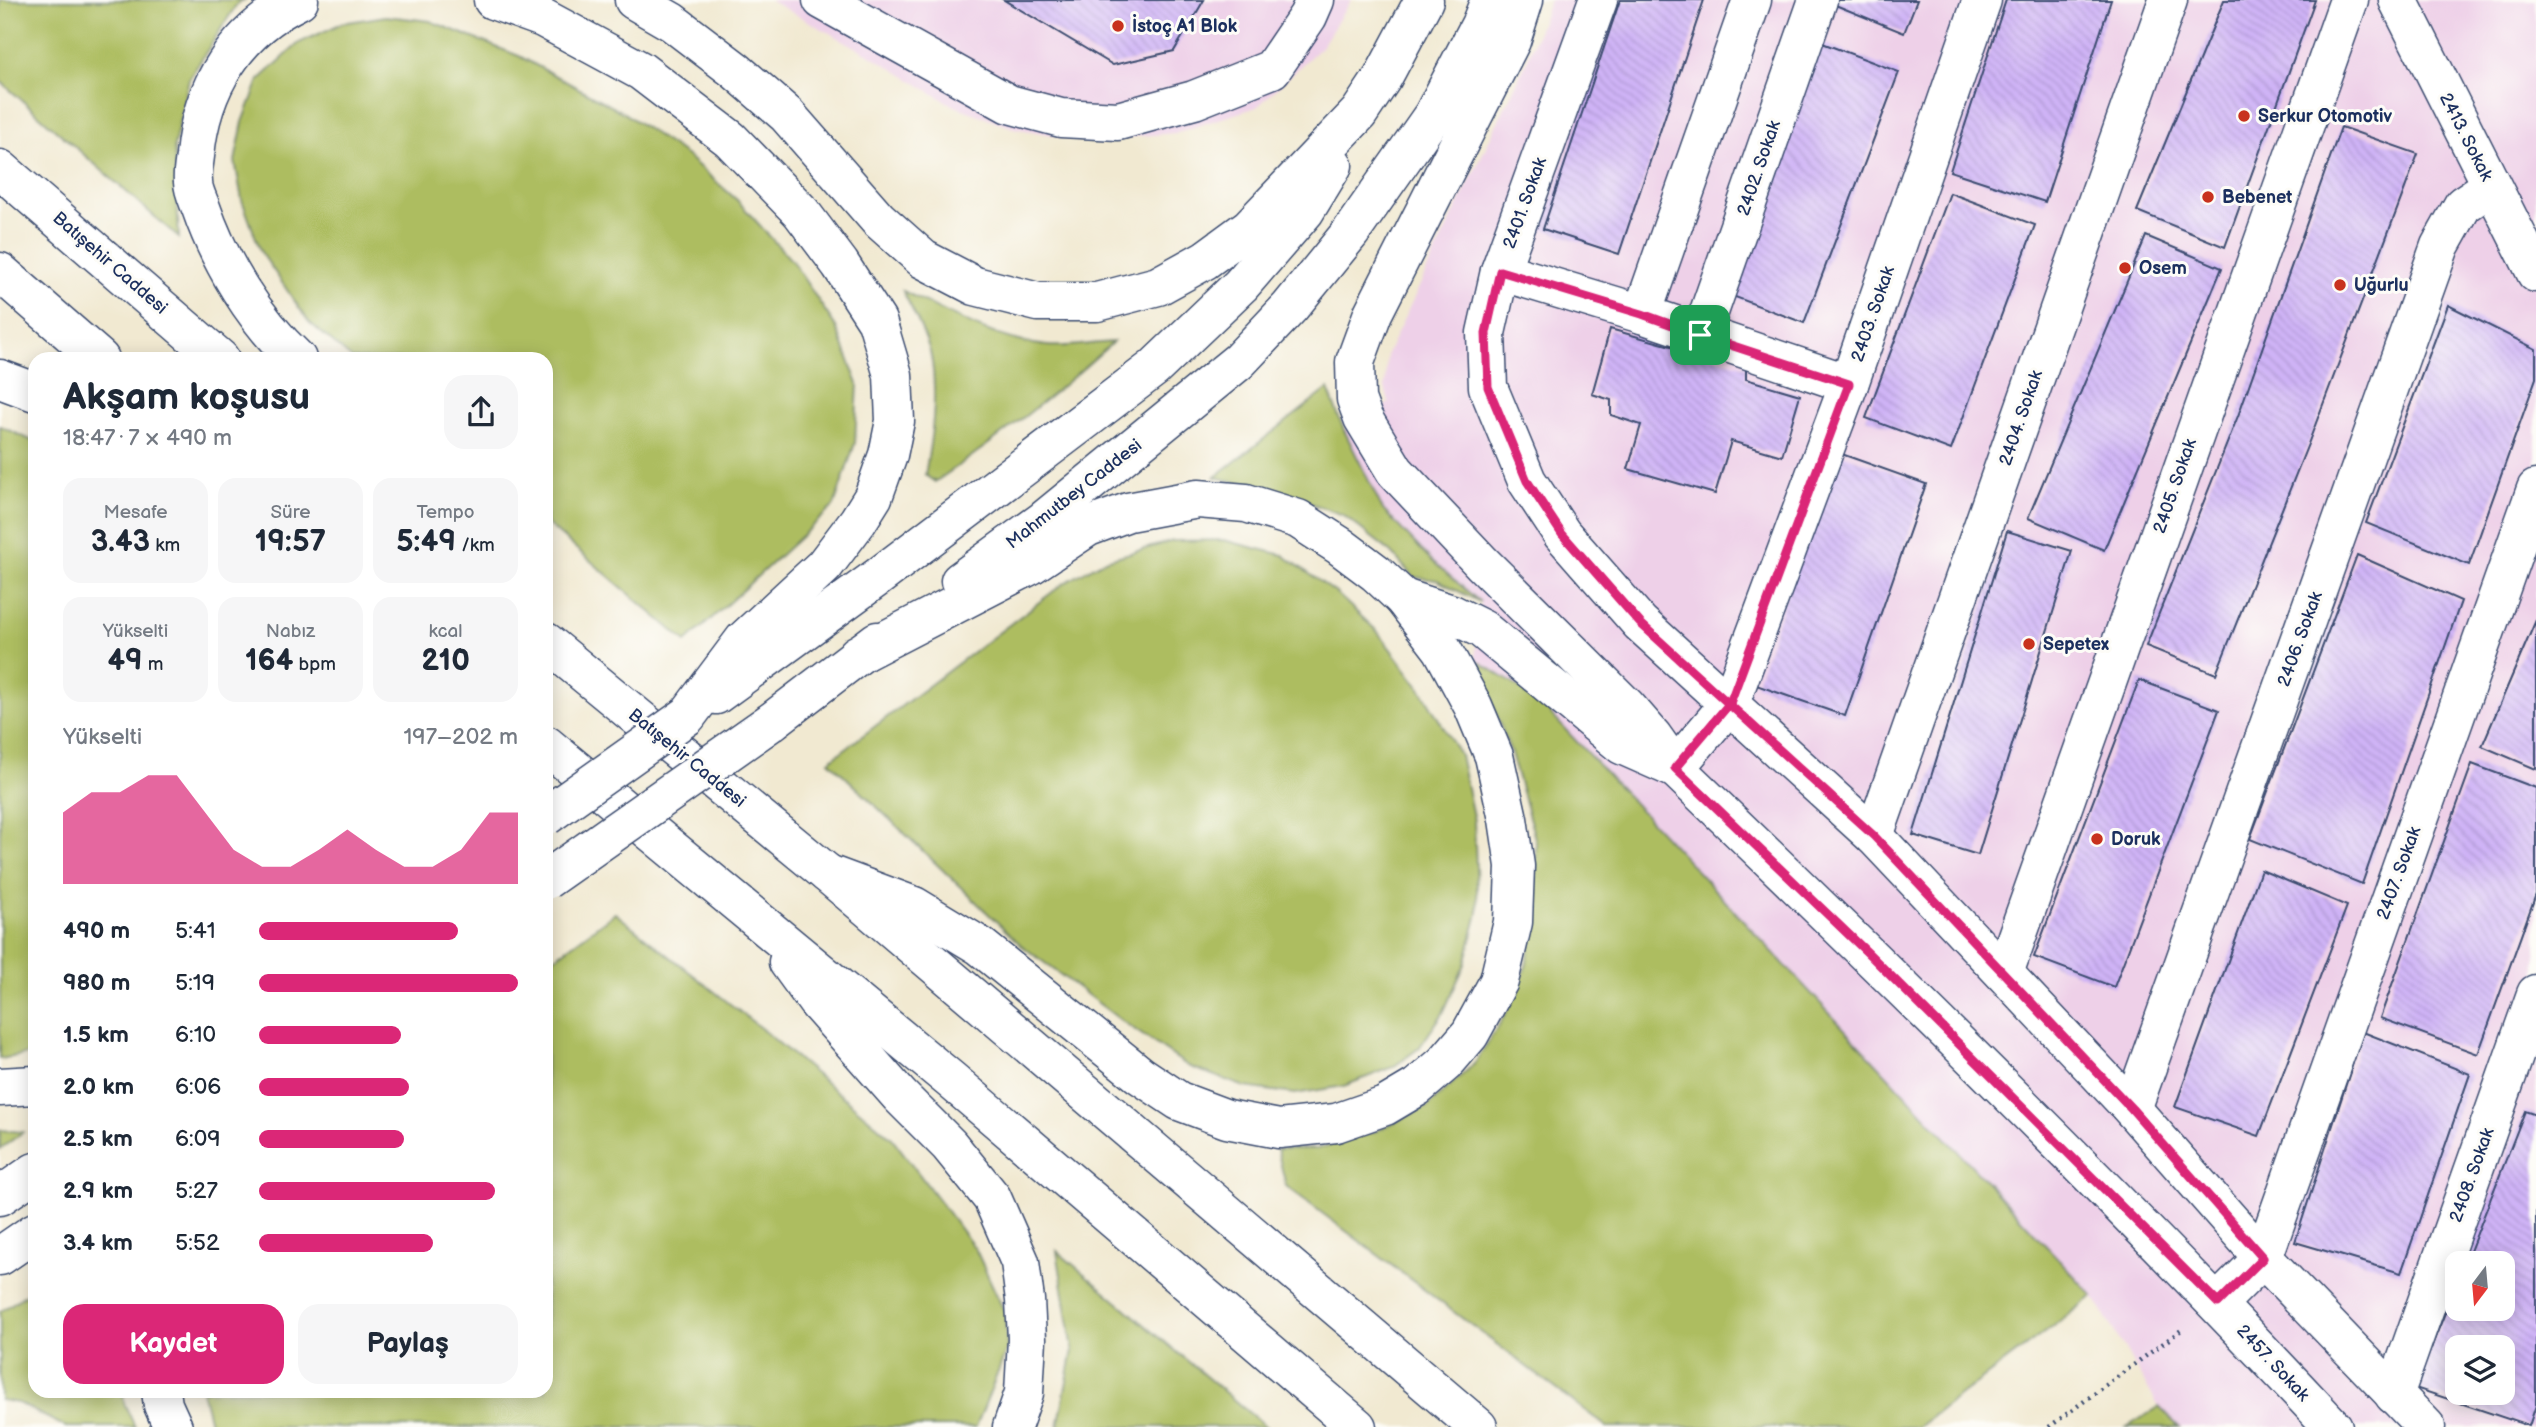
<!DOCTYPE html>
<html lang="tr">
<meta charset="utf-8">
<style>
body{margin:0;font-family:"Balsamiq Sans",sans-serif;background:#f6f6f7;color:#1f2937;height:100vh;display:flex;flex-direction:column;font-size:26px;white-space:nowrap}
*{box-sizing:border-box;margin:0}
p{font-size:23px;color:#747a83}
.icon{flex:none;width:38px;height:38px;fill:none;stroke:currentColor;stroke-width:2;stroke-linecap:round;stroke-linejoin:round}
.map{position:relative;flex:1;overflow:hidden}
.panel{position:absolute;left:28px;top:352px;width:525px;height:1046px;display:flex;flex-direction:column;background:#fff;border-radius:21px;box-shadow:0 4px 18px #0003}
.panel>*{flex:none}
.needle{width:46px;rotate:196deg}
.buttons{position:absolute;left:2445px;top:1251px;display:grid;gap:14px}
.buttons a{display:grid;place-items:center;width:70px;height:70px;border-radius:14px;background:#fff;box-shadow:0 4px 18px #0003;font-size:35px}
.pin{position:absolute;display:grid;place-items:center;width:60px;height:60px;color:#fff;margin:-30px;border-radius:14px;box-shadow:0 4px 10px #0006}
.round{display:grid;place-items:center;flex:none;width:74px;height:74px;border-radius:21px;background:#f6f6f7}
.summary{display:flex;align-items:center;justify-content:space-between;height:119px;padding:0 35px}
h1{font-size:38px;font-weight:700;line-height:52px}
.metrics{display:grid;grid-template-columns:repeat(3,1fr);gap:10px;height:119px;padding:7px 35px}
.metrics div{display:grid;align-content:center;border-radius:18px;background:#f6f6f7;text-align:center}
.metrics b{font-size:30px;font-weight:700}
.metrics small{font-size:19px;font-weight:400}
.metrics p{font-size:19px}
.chart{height:196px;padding:14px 35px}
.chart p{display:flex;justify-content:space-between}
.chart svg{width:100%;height:126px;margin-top:7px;fill:#db2777;opacity:.7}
.button{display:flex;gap:14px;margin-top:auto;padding:14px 35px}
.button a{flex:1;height:80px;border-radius:21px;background:#db2777;color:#fff;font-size:28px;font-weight:700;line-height:80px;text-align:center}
.button a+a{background:#f6f6f7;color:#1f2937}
ul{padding:0 35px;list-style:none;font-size:23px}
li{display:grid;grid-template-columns:112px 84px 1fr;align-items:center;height:52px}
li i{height:18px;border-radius:9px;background:#db2777}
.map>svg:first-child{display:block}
</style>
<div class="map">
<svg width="2536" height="1427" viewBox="0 0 2536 1427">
<defs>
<pattern id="building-back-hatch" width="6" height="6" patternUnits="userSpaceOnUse" patternTransform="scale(1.75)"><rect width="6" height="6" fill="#cfb3f6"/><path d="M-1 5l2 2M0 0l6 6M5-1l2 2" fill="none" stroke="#b19ad5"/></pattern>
</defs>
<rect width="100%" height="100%" fill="#fdfcf7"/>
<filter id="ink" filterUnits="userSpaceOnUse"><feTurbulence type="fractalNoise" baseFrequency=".0143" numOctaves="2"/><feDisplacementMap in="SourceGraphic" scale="14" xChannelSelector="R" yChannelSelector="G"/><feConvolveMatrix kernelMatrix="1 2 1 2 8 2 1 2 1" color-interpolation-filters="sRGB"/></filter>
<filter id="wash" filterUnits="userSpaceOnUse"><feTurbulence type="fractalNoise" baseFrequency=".00686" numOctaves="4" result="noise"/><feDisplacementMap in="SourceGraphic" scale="28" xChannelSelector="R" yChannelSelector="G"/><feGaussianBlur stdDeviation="1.57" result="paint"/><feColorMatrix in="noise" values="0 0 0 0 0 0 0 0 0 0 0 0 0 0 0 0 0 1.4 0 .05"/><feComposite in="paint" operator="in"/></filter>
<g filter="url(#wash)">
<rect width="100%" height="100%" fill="#f1e9d1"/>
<g fill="#eed0e8" fill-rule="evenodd">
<polygon points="769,0 1351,0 1322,46 1257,107 1175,133 1087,141 1013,128 952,105 872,56"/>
<path d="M 1550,0 L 2536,0 L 2536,1427 L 2179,1427 L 2159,1407 L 2093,1296 L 1537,699 L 1475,659 L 1480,602 L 1430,559 L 1383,510 L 1344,430 L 1389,403 L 1385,387 L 1387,354 L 1526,63 ZM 2457,1264 L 2502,1264 L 2502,1309 L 2457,1309 ZM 2457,1348 L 2502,1348 L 2502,1393 L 2457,1393 Z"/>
</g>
<g fill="#adbd60" stroke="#64765f" stroke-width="2">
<polygon points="0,0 244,0 237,4 189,79 174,146 179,238 0,81"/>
<polygon points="386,16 430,21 519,56 624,113 687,156 737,200 792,261 836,327 858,384 855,443 834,506 686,642 546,523 546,359 352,359 309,322 261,252 242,200 235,161 243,122 259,80 299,43 342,23"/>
<path d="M 903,291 C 950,314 996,341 1048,346 C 1069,348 1092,343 1113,342 C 1057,393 998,439 935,482 L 925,475 C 932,436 938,395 931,356 C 927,336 912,310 903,291 Z"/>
<polygon points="1328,389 1344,430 1383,510 1430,559 1480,602 1437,580 1413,577 1392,553 1343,515 1280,492 1215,477"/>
<polygon points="0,426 35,442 35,1053 0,1059"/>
<polygon points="1223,540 1283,555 1336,593 1377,631 1422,691 1460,755 1474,821 1478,913 1465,964 1443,1013 1419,1048 1393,1067 1344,1086 1295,1094 1245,1087 1188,1066 1122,1021 1021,945 829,761 1063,584 1105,560 1173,541"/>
<polygon points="1475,659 1537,699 2093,1296 1918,1427 1607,1427 1286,1186 1277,1149 1317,1149 1376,1131 1427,1107 1475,1063 1505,1015 1526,966 1536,916 1536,842 1511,753"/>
<polygon points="615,913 763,1030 892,1138 976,1250 1005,1313 1007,1349 976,1427 211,1427 202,1391 546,1391 546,964"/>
<polygon points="0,1130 23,1132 0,1149"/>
<polygon points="1057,1251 1266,1427 1058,1427 1073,1350"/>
<polygon points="35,1288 35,1391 123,1391 124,1403 135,1427 66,1427 18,1403 0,1400 0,1312"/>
<polygon points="2159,1407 2179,1427 2127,1427"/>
</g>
<g id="blocks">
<g fill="url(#building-back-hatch)" fill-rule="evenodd">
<polygon points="1004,0 1204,0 1174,51 1113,65"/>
<polygon points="1620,0 1704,0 1619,254 1543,229"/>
<polygon points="1823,0 1917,0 1904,33"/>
<polygon points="2006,0 2111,0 2045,202 1950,171"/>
<polygon points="2224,0 2315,0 2225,247 2137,211"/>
<polygon points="1817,41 1899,72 1804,323 1722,292"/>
<polygon points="2341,127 2418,154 2308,444 2216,674 2146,646 2238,416"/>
<polygon points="1950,193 2035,225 1951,450 1866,418"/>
<polygon points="2146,236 2222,268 2104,550 2028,518"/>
<polygon points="2448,305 2536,349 2536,378 2469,565 2366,523"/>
<polygon points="1610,329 1746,367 1746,379 1800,395 1782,456 1731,441 1715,494 1628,469 1641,425 1611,415 1611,400 1592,394"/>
<polygon points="1836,452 1926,484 1845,716 1756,685"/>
<polygon points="2007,531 2072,551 1978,855 1913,835"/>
<polygon points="2357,555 2461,601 2362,884 2250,839"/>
<polygon points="2536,620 2536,769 2482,746"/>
<polygon points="2139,680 2219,710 2114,987 2034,957"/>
<polygon points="2472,764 2536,788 2536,894 2478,1054 2380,1018"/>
<polygon points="2261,870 2347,906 2259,1136 2175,1107"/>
<polygon points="2363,1032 2470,1074 2401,1273 2295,1242"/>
<path d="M 2525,1111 L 2536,1115 L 2536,1405 L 2529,1426 L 2415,1388 L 2457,1283 L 2457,1309 L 2502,1309 L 2502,1264 L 2465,1264 ZM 2457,1348 L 2502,1348 L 2502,1393 L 2457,1393 Z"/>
</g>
</g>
</g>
<g filter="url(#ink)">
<use href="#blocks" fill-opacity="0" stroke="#3b4b6f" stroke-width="2"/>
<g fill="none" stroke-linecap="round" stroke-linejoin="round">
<defs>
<g id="minor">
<polyline points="822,0 1009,104 1061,118 1118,121 1194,100 1272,69 1308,16 1315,0"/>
<polyline points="1598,0 1500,271 1486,333 1488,387 1527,481 1562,534 1640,623 1874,836 2132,1109 2263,1258 2426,1427"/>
<polyline points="2398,0 2536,273"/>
<polyline points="1500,271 1642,314 1849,384"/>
<polyline points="1642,314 1752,0"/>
<polyline points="1701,335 1818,0"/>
<polyline points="1675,768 1730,703 1849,384 1982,0"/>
<polyline points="1874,836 2168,0"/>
<polyline points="2004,973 2349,0"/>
<polyline points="2132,1109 2440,246 2463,205 2491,186"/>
<polyline points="2218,1303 2263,1258 2536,489"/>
<polyline points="2394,1395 2536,994"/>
</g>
<path id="major" d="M 1675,768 C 1899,983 2121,1200 2333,1427"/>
<g id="highway">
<polyline points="493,0 543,18 641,71 730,139 801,212 840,264 877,321 893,375 895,421 888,455 873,497 858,521 824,566 744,640 687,716"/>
<polyline points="634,0 672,22 735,70 787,115 878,219 923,259 975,286 1038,302 1097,302 1158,286 1205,260 1250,227 1359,113 1383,77 1424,0"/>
<polyline points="1524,0 1511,41 1373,313 1355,362 1356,399 1363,418 1395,471 1482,563 1626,706 1653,737 1675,768"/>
<polyline points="0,169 220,359"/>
<polyline points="0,272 100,359"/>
<path d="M 297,359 C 254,319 220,263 201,208 C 198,200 193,190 193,182 C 192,174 194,164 195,156 C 201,87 236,31 299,0"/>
<polyline points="0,379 35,392"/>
<polyline points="960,581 1044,520 1239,361 1290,307 1351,232 1433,115 1480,25 1490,0"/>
<polyline points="1403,598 1452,614 1482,629 1622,745 1674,768"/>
<polyline points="546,642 828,874 1478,1427"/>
<polyline points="716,695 878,577 1154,368 1241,285 1305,211 1333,165"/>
<polyline points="771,722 877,641"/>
<polyline points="546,745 951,1080 1357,1427"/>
<polyline points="828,874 914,906 980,946 1140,1075 1179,1101 1227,1119 1279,1129 1336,1123 1385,1106 1417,1087 1445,1063 1470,1034 1499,981 1513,922 1515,866 1508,819 1494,756 1473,706 1442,649 1403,598 1376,573 1340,546 1298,519 1246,503 1198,499 1128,512 1088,527 1031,565 857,655"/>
<polyline points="788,962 817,1002 900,1096 949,1145 992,1198 1020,1262 1025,1300 1027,1339 1024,1393 1012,1427"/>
<polyline points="0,1087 35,1085"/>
<polyline points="0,1196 35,1172"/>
<polyline points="0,1256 35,1232"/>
<polyline points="161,1391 163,1405 173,1427"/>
</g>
</defs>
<use href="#minor" stroke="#3b4b6f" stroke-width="41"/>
<use href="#major" stroke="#3b4b6f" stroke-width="41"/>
<use href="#highway" stroke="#3b4b6f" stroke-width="41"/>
<polyline stroke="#3b4b6f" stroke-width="4.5" stroke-dasharray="2 5" stroke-linecap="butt" points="2049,1427 2184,1328"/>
<use href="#minor" stroke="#fff" stroke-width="38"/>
<use href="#major" stroke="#fff" stroke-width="38"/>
<use href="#highway" stroke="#fff" stroke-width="38"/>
<defs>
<g id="highway-bridge">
<polyline points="546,816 687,716"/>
<polyline points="546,880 771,722"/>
</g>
</defs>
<use href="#highway-bridge" stroke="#3b4b6f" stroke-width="41" stroke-linecap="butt"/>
<use href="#highway-bridge" stroke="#fff" stroke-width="38"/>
</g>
</g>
<g fill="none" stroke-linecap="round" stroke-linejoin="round" filter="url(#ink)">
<defs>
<polyline id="route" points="1700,335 1849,384 1730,703 1675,768 1870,955 2218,1303 2263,1258 2132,1109 1874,836 1640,623 1562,534 1527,481 1488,387 1486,333 1500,271 1642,314 1700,335"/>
</defs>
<use href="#route" stroke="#fff" stroke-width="14"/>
<use href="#route" stroke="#db2777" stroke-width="9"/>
</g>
<g fill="#c8321e" stroke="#fdfcf7" stroke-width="2.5">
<circle cx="1118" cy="26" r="7"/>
<circle cx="2244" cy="116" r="7"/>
<circle cx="2208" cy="197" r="7"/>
<circle cx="2125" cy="268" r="7"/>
<circle cx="2340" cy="285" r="7"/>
<circle cx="2029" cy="644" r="7"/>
<circle cx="2097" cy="839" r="7"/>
</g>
<g text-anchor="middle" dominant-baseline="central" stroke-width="6" stroke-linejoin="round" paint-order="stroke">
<g font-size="18" font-weight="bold" fill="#1b2f5e" stroke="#fdfcf7" text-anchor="start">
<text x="1132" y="26">İstoç A1 Blok</text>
<text x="2258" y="116">Serkur Otomotiv</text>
<text x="2222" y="197">Bebenet</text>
<text x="2139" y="268">Osem</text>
<text x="2354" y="285">Uğurlu</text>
<text x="2043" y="644">Sepetex</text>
<text x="2111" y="839">Doruk</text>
</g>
<g font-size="18" fill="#1b2f5e" stroke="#fdfcf7">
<text transform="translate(2466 137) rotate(63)">2413. Sokak</text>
<text transform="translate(1759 168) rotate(-71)">2402. Sokak</text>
<text transform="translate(1525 203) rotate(-70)">2401. Sokak</text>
<text transform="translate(110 263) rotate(41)">Batışehir Caddesi</text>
<text transform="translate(1873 314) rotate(-71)">2403. Sokak</text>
<text transform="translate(2021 418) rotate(-71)">2404. Sokak</text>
<text transform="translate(2175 486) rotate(-71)">2405. Sokak</text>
<text transform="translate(1074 494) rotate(-38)">Mahmutbey Caddesi</text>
<text transform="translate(2300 639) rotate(-70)">2406. Sokak</text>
<text transform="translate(687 758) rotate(39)">Batışehir Caddesi</text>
<text transform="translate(2399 873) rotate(-70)">2407. Sokak</text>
<text transform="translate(2472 1175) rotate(-70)">2408. Sokak</text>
<text transform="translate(2273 1363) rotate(47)">2457. Sokak</text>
</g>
</g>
</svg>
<div class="buttons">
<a><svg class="needle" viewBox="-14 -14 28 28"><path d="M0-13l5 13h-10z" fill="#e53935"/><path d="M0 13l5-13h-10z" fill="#747a83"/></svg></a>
<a><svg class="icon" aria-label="layers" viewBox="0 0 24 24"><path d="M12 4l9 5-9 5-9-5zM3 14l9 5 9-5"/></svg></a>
</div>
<div class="pin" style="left:1700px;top:335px;background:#1e9e55"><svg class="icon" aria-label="arrive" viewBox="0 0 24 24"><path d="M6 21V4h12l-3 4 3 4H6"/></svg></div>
<section class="panel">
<div class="summary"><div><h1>Akşam koşusu</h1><p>18:47 · 7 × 490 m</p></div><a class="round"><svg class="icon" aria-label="share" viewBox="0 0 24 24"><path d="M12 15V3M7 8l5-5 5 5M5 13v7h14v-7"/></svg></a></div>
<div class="metrics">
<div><p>Mesafe</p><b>3.43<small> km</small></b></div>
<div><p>Süre</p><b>19:57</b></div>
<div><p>Tempo</p><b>5:49<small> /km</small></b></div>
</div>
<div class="metrics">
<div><p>Yükselti</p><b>49<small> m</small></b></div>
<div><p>Nabız</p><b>164<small> bpm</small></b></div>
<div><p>kcal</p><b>210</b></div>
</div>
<div class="chart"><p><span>Yükselti</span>197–202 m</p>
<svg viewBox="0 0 160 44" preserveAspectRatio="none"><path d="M0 44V19L10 12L20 12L30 6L40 6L50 19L60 32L70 38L80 38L90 32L100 25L110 32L120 38L130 38L140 32L150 19L160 19V44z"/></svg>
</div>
<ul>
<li><b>490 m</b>5:41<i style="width:77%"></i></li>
<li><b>980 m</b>5:19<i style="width:100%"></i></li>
<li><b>1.5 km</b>6:10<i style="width:55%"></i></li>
<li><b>2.0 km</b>6:06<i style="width:58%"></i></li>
<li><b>2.5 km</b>6:09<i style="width:56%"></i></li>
<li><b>2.9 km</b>5:27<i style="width:91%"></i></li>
<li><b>3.4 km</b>5:52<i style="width:67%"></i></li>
</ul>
<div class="button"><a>Kaydet</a><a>Paylaş</a></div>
</section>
</div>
